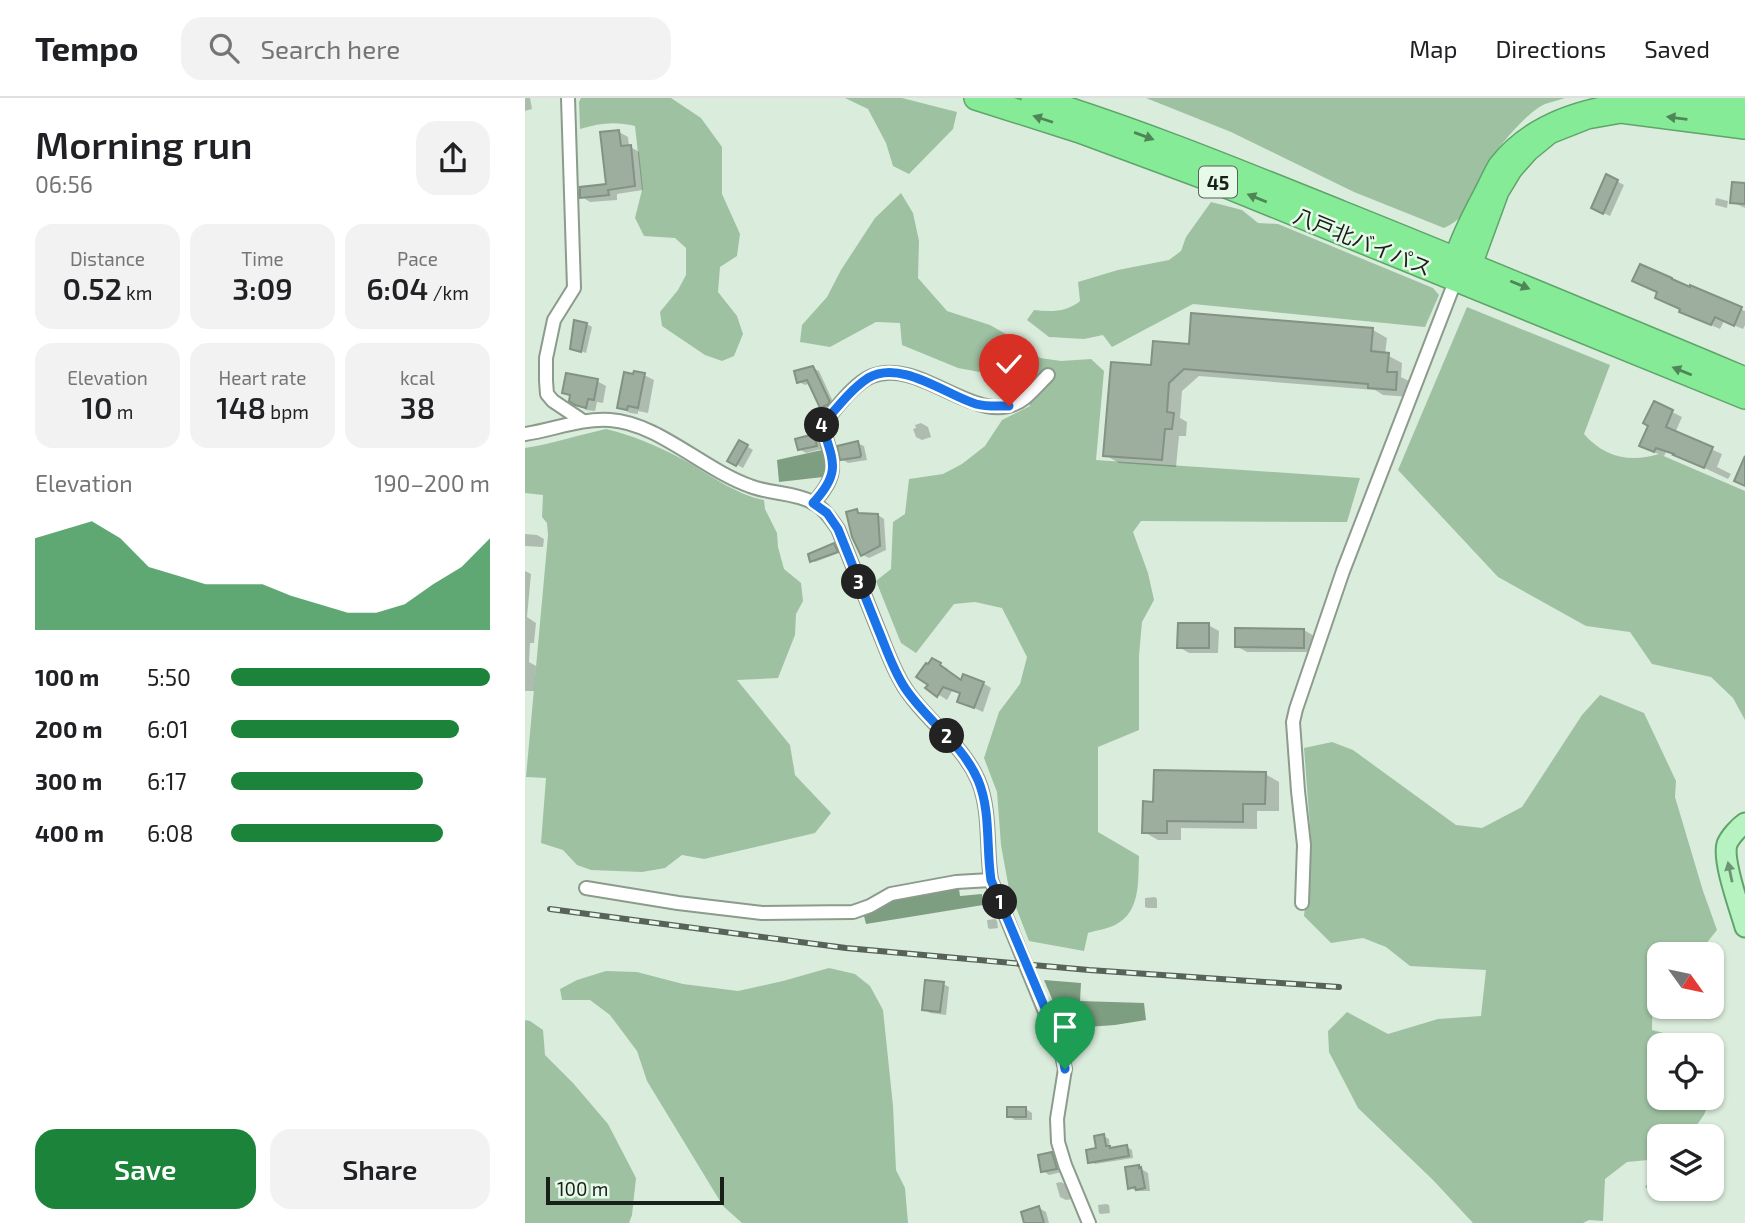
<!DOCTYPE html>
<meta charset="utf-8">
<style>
body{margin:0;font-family:"Exo 2","Noto Sans JP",sans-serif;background:#f2f2f2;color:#202124;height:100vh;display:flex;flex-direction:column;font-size:26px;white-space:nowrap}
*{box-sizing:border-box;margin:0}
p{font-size:23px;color:#757577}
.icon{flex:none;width:38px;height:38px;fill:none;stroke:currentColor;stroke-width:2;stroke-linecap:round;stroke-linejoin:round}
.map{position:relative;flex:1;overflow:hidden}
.drawer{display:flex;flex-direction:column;background:#fff;width:525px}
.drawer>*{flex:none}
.needle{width:46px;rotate:123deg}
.tools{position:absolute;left:1122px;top:844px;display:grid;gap:14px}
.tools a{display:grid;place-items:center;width:77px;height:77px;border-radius:14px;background:#fff;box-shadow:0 2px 5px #0004;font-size:35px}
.scale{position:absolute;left:21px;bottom:18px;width:178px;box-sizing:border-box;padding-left:7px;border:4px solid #19201a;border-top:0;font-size:19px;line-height:24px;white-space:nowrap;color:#19201a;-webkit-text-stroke:5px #e7f9e9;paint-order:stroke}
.pin{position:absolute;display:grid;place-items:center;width:60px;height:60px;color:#fff;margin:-72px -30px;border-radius:50% 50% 50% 0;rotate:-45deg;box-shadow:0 0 7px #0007}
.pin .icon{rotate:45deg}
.km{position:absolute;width:35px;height:35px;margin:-18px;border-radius:50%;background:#222;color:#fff;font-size:19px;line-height:35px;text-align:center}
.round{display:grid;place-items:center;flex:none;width:74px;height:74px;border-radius:21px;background:#f2f2f2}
.summary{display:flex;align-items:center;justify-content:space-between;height:119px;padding:0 35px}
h1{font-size:38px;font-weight:600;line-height:52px}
.stats{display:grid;grid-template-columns:repeat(3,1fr);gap:10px;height:119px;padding:7px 35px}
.stats div{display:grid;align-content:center;border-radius:18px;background:#f2f2f2;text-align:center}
.stats b{font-size:30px;font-weight:600}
.stats small{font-size:19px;font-weight:400}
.stats p{font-size:19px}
.chart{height:196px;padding:14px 35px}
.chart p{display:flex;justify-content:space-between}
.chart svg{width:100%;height:126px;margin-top:7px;fill:#1c843a;opacity:.7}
.cta{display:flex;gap:14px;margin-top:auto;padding:14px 35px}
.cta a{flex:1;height:80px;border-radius:21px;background:#1c843a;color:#fff;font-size:28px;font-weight:600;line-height:80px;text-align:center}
.cta a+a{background:#f2f2f2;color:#202124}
ul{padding:0 35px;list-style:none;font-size:23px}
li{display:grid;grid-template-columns:112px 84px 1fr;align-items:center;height:52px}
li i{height:18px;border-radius:9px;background:#1c843a}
header{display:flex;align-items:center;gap:42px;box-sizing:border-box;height:98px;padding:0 35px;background:#fff;border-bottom:2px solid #e0e0e0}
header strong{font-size:33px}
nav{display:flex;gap:38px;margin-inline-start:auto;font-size:24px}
.search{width:490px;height:63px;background:#f2f2f2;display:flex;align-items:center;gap:18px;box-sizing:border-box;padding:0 24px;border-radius:21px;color:#757577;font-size:26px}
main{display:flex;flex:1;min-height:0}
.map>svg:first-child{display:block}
</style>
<header>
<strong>Tempo</strong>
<div class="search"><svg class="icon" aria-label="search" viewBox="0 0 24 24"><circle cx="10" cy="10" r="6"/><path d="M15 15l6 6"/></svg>Search here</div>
<nav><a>Map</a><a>Directions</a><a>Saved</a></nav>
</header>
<main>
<section class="drawer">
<div class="summary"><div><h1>Morning run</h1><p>06:56</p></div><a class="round"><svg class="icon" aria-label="share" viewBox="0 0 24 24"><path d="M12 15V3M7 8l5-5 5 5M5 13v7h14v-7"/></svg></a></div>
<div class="stats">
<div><p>Distance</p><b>0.52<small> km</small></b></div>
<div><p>Time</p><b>3:09</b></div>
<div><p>Pace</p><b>6:04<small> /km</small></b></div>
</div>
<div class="stats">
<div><p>Elevation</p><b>10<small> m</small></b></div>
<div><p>Heart rate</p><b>148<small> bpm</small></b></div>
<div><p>kcal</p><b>38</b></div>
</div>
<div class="chart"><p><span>Elevation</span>190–200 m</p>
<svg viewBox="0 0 160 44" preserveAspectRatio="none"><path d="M0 44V12L10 9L20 6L30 12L40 22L50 25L60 28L70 28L80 28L90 32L100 35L110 38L120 38L130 35L140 28L150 22L160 12V44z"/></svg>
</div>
<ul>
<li><b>100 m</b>5:50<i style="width:100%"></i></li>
<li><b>200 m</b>6:01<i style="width:88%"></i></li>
<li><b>300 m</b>6:17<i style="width:74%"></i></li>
<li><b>400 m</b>6:08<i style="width:82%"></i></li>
</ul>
<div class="cta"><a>Save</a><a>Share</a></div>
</section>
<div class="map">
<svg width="1220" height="1125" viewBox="0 0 1220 1125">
<rect width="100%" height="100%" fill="#daecdc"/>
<g fill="#9ec1a2">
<path d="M 56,0 L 146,0 L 176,20 L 197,49 L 197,96 L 215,136 L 212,158 L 195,169 L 193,194 L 212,218 L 218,236 L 209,258 L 197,263 L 180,257 L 137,228 L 135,214 L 153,192 L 161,177 L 161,150 L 150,140 L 119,138 L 110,120 L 117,92 L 110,28 C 90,23 74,25 55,31 L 54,4 Z"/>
<polygon points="320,0 377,0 432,14 428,31 384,76 368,68 361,45 343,11"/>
<path d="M 621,0 L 1040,0 C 1034,2 1026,4 1020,6 C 1002,14 974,48 963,65 C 948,90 950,116 919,130 L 829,94 L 706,34 Z"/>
<path d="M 376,95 L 388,115 L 394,143 L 393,180 L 422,213 L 465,227 L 498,246 L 515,260 L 536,263 L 566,261 L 579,273 L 571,362 L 835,380 L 822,424 L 616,423 L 608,434 L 623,475 L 629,502 L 617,524 L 614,558 L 614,632 L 573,649 L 573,734 L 614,758 C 613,783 616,814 590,827 C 582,831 572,832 563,835 L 559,853 L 504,843 L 484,791 L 476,747 L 472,694 L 459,660 L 474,614 L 495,586 L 502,559 L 477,510 L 450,504 L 429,506 L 391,555 L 376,545 L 351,483 L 366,471 L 368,424 L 380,416 L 384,381 L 418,376 L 437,366 L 460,348 L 477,322 L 505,308 L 498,288 L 467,286 L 460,275 L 433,270 L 377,247 L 375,225 L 351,224 L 305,249 L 275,244 L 277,227 L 302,199 L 316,172 L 350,120 Z"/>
<path d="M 686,104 L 717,112 L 733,125 L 753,126 L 908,190 L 914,197 L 900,229 L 668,206 L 587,249 L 578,237 L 559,241 L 524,239 L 502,222 L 509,212 C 526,214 542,214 555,203 L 553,184 L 593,172 L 644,162 L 656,153 L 661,139 Z"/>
<path d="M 942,209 L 1085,267 L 1059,336 C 1079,359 1104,365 1134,356 L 1220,393 L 1220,622 L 1208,600 L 1186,579 L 1127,566 L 1105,534 L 1061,528 L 973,479 L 873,372 Z"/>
<path d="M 81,331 C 107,337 133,348 157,361 C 184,376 209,396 239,402 L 240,411 L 252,435 L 253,449 L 259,471 L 276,485 L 278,503 L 271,516 L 270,537 L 253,580 L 212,582 L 265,647 L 270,677 L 306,715 L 290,735 L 179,761 L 157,757 L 140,770 L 117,774 L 66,772 L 52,767 L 38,752 L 16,745 L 21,680 L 1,679 L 23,437 L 22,425 L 17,419 L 18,397 L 0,395 L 0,350 C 27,346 53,337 81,331 Z"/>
<path d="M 1075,597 L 1119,615 L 1151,683 L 1150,699 L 1178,793 L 1192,832 L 1176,852 L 1166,856 L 1134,856 L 1134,873 L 1128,878 L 1127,932 L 1150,938 L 1158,947 L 1134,947 L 1134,999 L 1183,999 C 1184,1016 1172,1026 1162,1038 L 1134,1038 L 1134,1061 L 1102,1064 L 1080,1081 L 1078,1123 L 1064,1122 L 1058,1125 L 948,1125 L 908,1082 L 833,1010 L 804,954 L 803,933 L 822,914 L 863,936 L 913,921 L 956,918 L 961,872 L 885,868 L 861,849 L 838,840 L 806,845 L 779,818 L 786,742 L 779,650 L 807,644 L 828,652 L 931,727 L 957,730 L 997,709 L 1057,617 Z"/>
<polygon points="304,870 330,876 345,888 358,912 368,1008 371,1072 380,1090 383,1125 217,1125 198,1108 122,983 112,953 85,917 65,902 37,902 35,891 52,882 81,873 112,874 158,886 213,893 258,883"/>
<polygon points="0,922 5,923 18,932 20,957 48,985 83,1026 111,1080 107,1117 104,1125 0,1125"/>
</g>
<g fill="#7d9e81">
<path d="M 297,352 C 300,362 302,369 298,379 L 254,384 L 252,362 Z"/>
<polygon points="434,791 435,798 457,796 458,807 341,826 339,818 367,802"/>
<polygon points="519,882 556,885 555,903 619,905 621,922 590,927 549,930 536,922"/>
</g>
<g fill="#0003">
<polygon points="0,0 5,0 7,11 0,13"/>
<polygon points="94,34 103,39 104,48 114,54 118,92 92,96 92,102 65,104 57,99 83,88"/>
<polygon points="1082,78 1099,87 1085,118 1074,113"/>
<polygon points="1220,87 1220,110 1207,104"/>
<polygon points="1191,100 1203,103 1202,110 1190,107"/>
<polygon points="1166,190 1220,213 1220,227 1218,231 1199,223 1195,231 1165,218"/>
<polygon points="668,217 848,232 862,240 860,256 877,265 876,279 886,284 885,299 858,297 850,292 674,278 657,293 655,320 662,324 661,338 654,338 651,369 594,365 580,357 628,269 665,248"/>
<polygon points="62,226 67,229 61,255 47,250"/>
<polygon points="288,270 294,273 310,308 303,312 297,309 286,285 280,287 274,284"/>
<polygon points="119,277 129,282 123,315 113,313 113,316 105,315 94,309"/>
<polygon points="72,283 81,288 78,305 72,304 70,313 61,312 46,302 47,299 39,295"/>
<polygon points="1129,305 1157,319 1150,335 1197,356 1192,369 1206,376 1203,381 1154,358 1141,354 1139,358 1126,353 1125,328"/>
<polygon points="396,325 403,329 406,339 397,342 391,339 388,331 391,330 390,327"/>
<polygon points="289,338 295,342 297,351 281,355 274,351"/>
<polygon points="215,344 228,352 218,370 204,362"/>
<polygon points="332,345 339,348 342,362 323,365 317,361"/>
<polygon points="331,413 339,417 353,417 359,421 361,452 344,460 338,457"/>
<polygon points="0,436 12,437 19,441 18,449 0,448"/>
<polygon points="309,447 312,449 314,455 290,464 287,462"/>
<polygon points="0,473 6,476 2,519 11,525 9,545 5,545 4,564 11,568 9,593 0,593"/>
<polygon points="683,527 694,533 693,555 664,555 654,549"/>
<polygon points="779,532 789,538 789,554 722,554 711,548"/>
<polygon points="408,562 423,571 422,573 438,584 458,585 466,590 458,614 434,603 437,596 427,593 422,602 403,590 405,586 404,568"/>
<polygon points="740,676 754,684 754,713 732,713 732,731 656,730 656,742 633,742 619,734 630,705"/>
<polygon points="630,799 632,801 632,810 623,810 620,809 620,800"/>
<polygon points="470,821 472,823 473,830 465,831 463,830 462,822"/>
<polygon points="418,886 424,889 421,917 405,915 399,911"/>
<polygon points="501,1011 507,1015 507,1022 490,1022 483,1018"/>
<polygon points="578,1038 584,1041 585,1050 602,1049 607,1052 608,1060 570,1066 565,1063 573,1052"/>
<polygon points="527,1056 533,1060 537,1074 524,1077 518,1073"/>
<polygon points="613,1069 623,1075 625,1093 611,1093 605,1089"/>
<polygon points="1125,1082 1134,1087 1134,1090 1131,1096 1120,1089"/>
<polygon points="536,1084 543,1088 548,1101 541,1102 535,1099 531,1085"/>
<polygon points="581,1106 584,1107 585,1115 576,1116 574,1115 573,1107"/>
<polygon points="514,1110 521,1114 524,1125 501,1125"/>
</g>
<g fill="#9dae9f" stroke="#829283" stroke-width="2">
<polygon points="94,32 96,48 106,47 110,88 83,92 84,97 55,100 55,89 81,86 75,34"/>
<polygon points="1081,76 1093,82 1078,116 1066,110"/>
<polygon points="1207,84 1220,85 1220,106 1205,105"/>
<polygon points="1115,166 1147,180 1147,181 1165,189 1165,187 1217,209 1209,228 1190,219 1186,227 1154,214 1155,211 1130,200 1132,194 1107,183"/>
<polygon points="666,215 848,230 846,253 864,255 862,274 872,274 871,292 843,290 843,286 659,271 644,285 642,314 649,315 647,331 640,331 637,362 578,358 586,264 626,267 628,243 664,246"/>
<polygon points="49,222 62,225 56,254 45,251"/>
<polygon points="288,268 305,304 302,307 295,310 282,282 272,285 269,273"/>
<polygon points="109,273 120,275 113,310 103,308 102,312 92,310 99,274 108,276"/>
<polygon points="41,275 73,281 69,302 63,301 61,310 50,307 44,303 45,297 37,295"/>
<polygon points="1129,303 1148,312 1141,329 1188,349 1179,370 1148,357 1149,356 1131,350 1129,354 1114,348 1123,328 1118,325"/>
<polygon points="289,336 292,348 273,352 270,341"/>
<polygon points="214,342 223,347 211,368 202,363"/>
<polygon points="333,343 336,357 335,359 315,362 312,348"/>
<polygon points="1220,358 1220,388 1209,383"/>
<polygon points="332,411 333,415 353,416 355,448 336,458 327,439 321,414"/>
<polygon points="309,445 313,454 285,464 283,456"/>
<polygon points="653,525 684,525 684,550 652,550"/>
<polygon points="710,530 779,531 779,550 710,549"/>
<polygon points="407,560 416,565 415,567 436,582 438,576 459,584 449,610 432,604 435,595 418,589 412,599 400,590 403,587 391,579 401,565 403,566"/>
<polygon points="629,672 741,674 740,706 718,706 718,724 642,723 642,735 617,735 618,703 628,704"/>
<polygon points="400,882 419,884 415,914 397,912"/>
<rect x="482" y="1009" width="19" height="10"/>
<polygon points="579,1036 581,1048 585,1048 585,1050 602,1047 604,1058 563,1065 561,1052 571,1050 569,1038"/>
<polygon points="527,1054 532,1071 516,1074 513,1057"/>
<polygon points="614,1067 614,1070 616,1069 620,1090 611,1092 610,1089 603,1091 600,1069"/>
<polygon points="514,1108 519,1125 499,1125 496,1114"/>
</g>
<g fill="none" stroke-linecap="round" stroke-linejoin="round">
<defs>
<g id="street">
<polyline points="43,0 49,190 29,222 21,260 21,283 22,296 28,303 58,323"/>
<path d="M 0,336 C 28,332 56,320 85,322 C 133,325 179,372 225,388 C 245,396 268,394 287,404 C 299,410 306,421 313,431 C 326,464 340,498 353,531 C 361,550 368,572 380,590 C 401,623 437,645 453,682 C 466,713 461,749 466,782 L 536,953 L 540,971 L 532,1021 L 533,1044 L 540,1067 L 564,1125"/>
<path d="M 288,405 C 317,375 307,362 297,327 C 310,312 329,285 347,278 C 397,258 455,335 500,300 C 508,293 516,284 523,277"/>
<polyline points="61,790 153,805 237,815 328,814 345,808 366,796 431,784 466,782"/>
<polyline points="777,805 779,747 773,693 768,624 771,611 818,473 931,181"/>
</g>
<path id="primary" d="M 1220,725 C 1214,729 1205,739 1202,746 C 1197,763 1215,811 1220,829"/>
<g id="highway">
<polyline points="451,0 555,33 679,79 1220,299"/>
<path d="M 508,0 C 613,32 715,74 817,115 C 952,169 1086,225 1220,281"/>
<path d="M 1220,6 C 1137,0 1028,0 975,68 C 969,78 964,90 958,101 C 949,118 937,141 932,159 C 931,166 931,174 931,181 L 945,167 L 972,93 L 986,70 L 1002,52 L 1024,34 L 1062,19 L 1096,13 L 1220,29"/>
</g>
</defs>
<use href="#street" stroke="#8b9b8c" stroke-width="16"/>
<use href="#primary" stroke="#5fa46b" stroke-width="23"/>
<use href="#highway" stroke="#5fa46b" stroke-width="26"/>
<use href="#street" stroke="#fff" stroke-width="12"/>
<use href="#primary" stroke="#b6f3c0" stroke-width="19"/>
<use href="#highway" stroke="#85eb96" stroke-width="23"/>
<defs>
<polyline id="rail" points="25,811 321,850 564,872 814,889"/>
</defs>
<use href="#rail" stroke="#586259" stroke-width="6"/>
<use href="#rail" stroke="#e7f9e9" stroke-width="3.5" stroke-dasharray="10" stroke-linecap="butt"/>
</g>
<defs><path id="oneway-solid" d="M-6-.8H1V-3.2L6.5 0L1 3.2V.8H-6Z" transform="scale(1.75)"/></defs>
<g fill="#4f8658">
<use href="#oneway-solid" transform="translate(1152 20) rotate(-173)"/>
<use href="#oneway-solid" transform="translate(518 21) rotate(-162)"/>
<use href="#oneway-solid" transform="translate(619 38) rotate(20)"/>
<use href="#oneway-solid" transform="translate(732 100) rotate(-158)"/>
<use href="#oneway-solid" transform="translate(995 187) rotate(22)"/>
<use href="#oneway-solid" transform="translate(1157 273) rotate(-158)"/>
</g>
<use fill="#6f9475" href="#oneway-solid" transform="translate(1205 774) rotate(-102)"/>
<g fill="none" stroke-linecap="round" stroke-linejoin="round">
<defs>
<path id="route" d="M 484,308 C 472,308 462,309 451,306 C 421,297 376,261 343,280 C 325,292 311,311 297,327 C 308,363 317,374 288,405 L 302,415 L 313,431 C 326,464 340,498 353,531 C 361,550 368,572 380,590 C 401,622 437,645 453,682 C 466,713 461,749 466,782 L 522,915 L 537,953 L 540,971"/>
</defs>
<use href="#route" stroke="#fff" stroke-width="14"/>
<use href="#route" stroke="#1a73e8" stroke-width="9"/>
</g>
<g text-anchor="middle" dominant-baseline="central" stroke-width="5" stroke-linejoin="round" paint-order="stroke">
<rect fill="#e7f9e9" stroke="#576158" stroke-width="2" x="674" y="68.5" width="38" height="31" rx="5"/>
<g font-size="19" font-weight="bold" fill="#19201a">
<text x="693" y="84">45</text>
</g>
<g font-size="21" fill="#19201a" stroke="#e7f9e9">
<text transform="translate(838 143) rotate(22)">八戸北バイパス</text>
</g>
</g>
</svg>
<div class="tools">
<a><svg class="needle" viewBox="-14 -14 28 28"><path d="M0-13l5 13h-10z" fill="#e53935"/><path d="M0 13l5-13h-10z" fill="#757577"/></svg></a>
<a><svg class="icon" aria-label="locate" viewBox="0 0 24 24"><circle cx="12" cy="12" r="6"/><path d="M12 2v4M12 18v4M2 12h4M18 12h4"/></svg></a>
<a><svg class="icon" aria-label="layers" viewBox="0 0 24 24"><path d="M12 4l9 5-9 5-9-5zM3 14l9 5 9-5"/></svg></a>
</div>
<div class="scale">100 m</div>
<div class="pin" style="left:540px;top:971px;background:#1e9e55"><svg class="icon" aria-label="arrive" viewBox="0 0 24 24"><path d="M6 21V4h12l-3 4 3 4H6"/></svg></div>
<div class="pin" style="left:484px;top:308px;background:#d93025"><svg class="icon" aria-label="check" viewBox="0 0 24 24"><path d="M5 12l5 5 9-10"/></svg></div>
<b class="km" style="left:475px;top:804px">1</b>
<b class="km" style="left:422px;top:638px">2</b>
<b class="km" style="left:334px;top:484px">3</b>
<b class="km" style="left:297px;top:327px">4</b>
</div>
</main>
